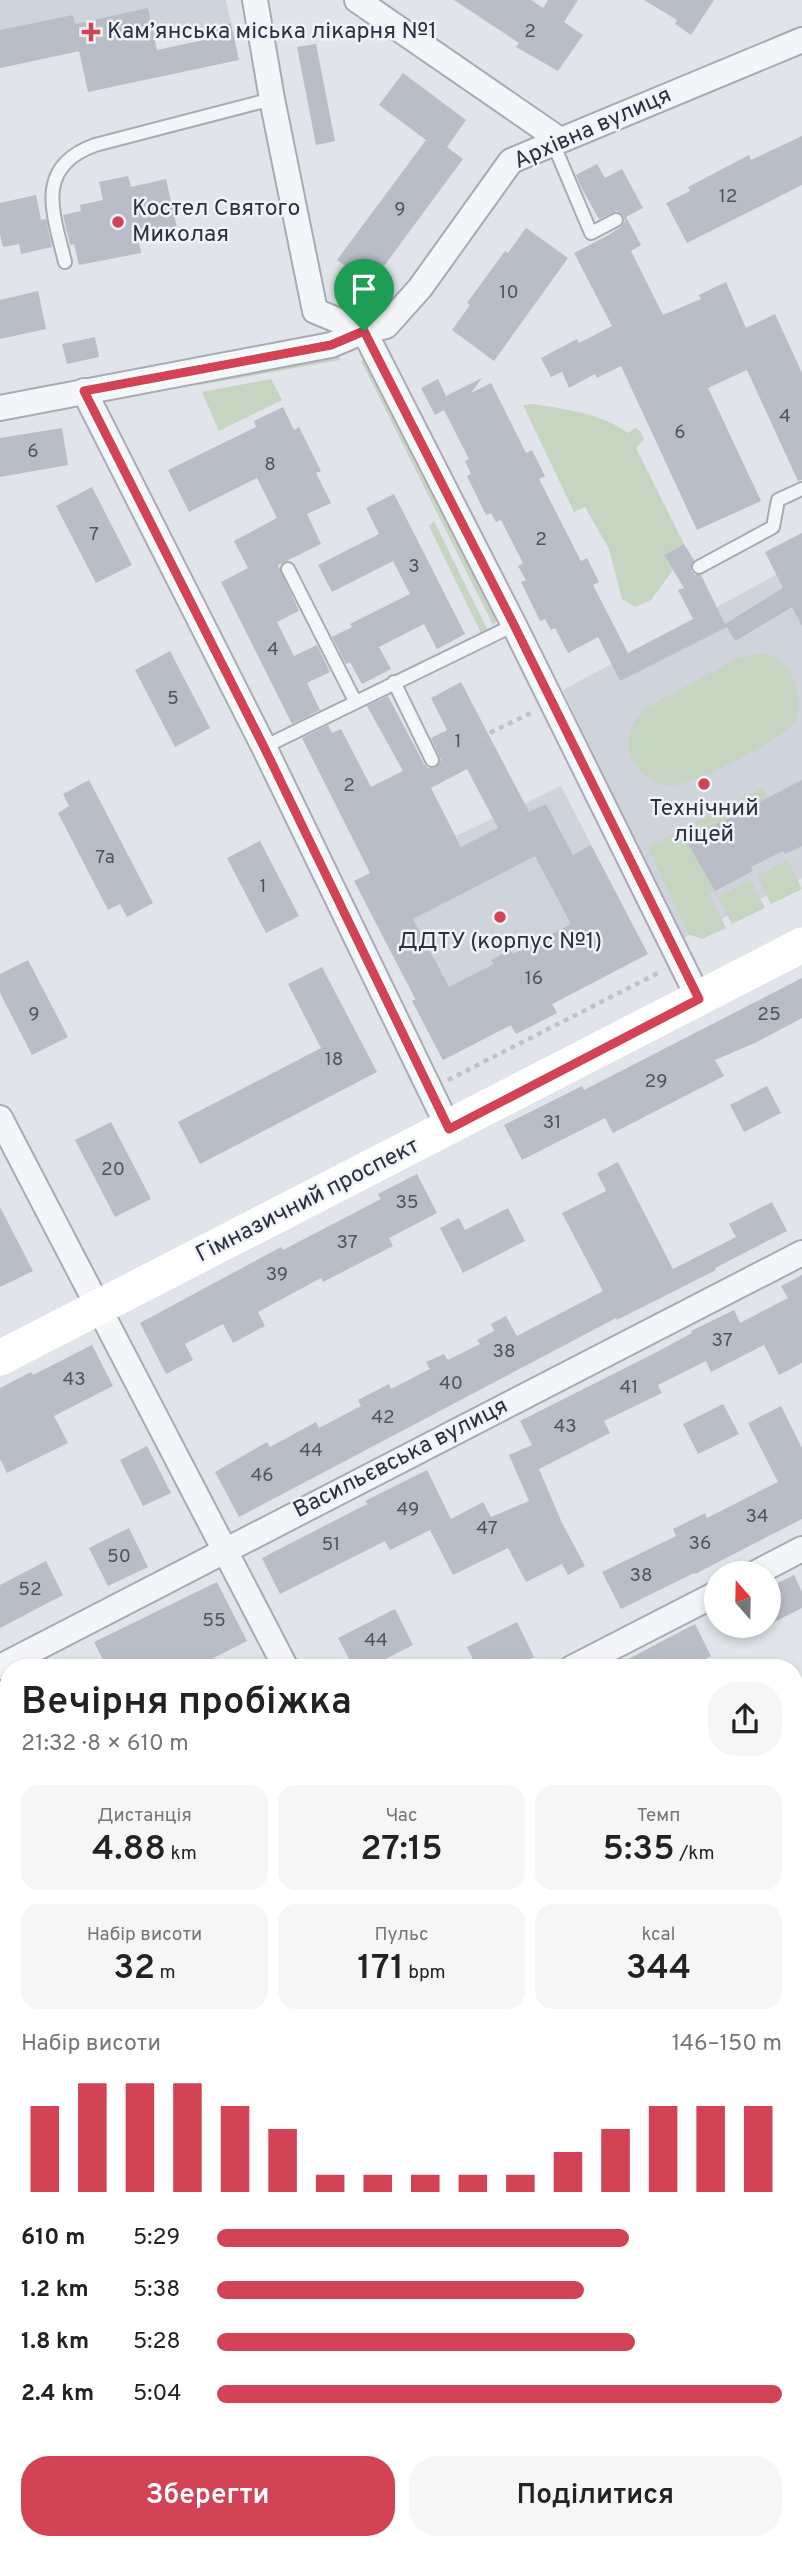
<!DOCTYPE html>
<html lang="uk">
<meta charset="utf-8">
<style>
body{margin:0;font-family:Overpass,sans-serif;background:#f6f6f6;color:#222;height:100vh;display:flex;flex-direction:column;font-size:26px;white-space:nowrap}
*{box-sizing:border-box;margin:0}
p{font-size:23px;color:#767676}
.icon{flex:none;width:38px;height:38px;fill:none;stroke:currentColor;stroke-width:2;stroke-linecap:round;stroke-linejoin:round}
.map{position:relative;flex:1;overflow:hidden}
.sheet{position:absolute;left:0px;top:1659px;width:803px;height:891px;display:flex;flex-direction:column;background:#fff;border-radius:28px 28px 0 0;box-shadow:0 4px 10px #0003}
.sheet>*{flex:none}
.needle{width:46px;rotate:340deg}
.fabs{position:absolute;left:704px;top:1561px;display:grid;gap:14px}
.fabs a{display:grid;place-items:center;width:77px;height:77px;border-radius:50%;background:#fff;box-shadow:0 4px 10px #0003;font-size:35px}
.pin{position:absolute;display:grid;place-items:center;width:60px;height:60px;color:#fff;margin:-72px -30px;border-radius:50% 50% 50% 0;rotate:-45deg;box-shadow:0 0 7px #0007}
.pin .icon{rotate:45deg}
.round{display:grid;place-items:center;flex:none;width:74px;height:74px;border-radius:28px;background:#f6f6f6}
.overview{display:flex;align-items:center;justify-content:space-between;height:119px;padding:0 21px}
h1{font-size:38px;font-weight:600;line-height:52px}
.metrics{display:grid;grid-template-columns:repeat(3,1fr);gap:10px;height:119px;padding:7px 21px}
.metrics div{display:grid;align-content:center;border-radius:18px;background:#f6f6f6;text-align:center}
.metrics b{font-size:35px;font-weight:600}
.metrics small{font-size:19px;font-weight:400}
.metrics p{font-size:19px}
.chart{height:196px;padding:14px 21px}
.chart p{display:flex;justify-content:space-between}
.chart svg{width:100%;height:126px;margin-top:7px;stroke:#d24356;stroke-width:6}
.action{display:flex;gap:14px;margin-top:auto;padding:14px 21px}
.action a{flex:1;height:80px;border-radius:28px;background:#d24356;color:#fff;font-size:28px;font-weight:600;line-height:80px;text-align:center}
.action a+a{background:#f6f6f6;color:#222}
ul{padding:0 21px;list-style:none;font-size:23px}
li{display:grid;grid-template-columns:112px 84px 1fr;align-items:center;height:52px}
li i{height:18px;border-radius:9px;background:#d24356}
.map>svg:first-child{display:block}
</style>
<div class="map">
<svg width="802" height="2549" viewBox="0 0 802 2549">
<rect width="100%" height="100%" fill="#e1e4ea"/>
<g fill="#cfd3dc">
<polygon points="0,0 226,0 231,23 153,36 0,68"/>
<polygon points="802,561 802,878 680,940 563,690"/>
<polygon points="561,786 619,899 601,909 629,964 552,1004 557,1013 516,1034 510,1025 443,1060 412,1001 415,999 382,935 400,925 461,847 456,836"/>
</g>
<g fill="#c6d4c2">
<polygon points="338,354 340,360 199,385 197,381"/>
<polygon points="367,359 499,618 493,625 361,361"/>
<polygon points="271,379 282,400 219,431 202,392"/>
<path d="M 532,404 C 565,409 601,413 628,433 L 635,428 L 640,431 L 644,439 L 636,448 L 684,544 L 664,555 L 673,570 L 651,600 L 635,607 L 622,599 L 609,549 L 585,507 L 574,512 L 523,405 Z"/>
<polygon points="434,521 487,629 481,633 429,526"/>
<path d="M 763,653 C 794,661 802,691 796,721 C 784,738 690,787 669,786 C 653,785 639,774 632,759 C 624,742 631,725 642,710 L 739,658 Z"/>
<polygon points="762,788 767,798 686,840 715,891 709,894 726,928 702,939 688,934 648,847"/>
<polygon points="788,860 802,889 771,904 757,876"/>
<polygon points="751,880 765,908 732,924 718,896"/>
<polygon points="795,2148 802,2161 802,2549 0,2549 0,2278 9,2273 9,2541 794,2541"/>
</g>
<g fill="#9bb1cb">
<polygon points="257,2541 335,2541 335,2549 256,2549"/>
<polygon points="375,2541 471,2541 471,2549 378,2549"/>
</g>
<g fill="#b8bdc7" fill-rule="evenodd">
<polygon points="454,0 531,0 543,8 548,0 578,0 564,22 583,35 558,71 516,47 519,43"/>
<polygon points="644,0 714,0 691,35 675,24 677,20"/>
<polygon points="148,8 157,50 213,38 210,28 231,23 239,60 88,92 79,51 0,68 0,30 73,15 75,24"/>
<polygon points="316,44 335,141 316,145 297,47"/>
<polygon points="403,73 466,120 447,147 463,159 370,285 337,260 426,140 379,105"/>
<polygon points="802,136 802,185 687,243 666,203 690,191 688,187 749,155 751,160"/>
<polygon points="597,164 605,178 622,169 643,208 626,217 641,245 631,251 663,315 701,299 699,295 726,282 746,328 775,314 802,373 802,480 798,481 747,370 708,388 761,501 697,530 621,366 597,378 595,374 569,388 562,372 551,377 541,358 577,339 579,343 612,326 574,253 607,236 621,227 625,221 623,215 617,211 599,219 581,187 576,175"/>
<polygon points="128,176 131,187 166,179 177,228 138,237 141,253 79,265 74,244 70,245 63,215 81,211 80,205 103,200 99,182"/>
<polygon points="36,195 41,220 46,219 52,247 21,254 19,244 3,247 0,235 0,203"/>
<polygon points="526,228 568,258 494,361 452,330 470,305 467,303 505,251 508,253"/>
<polygon points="38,291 46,329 0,339 0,300"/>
<polygon points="95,337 99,357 67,364 62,344"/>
<polygon points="482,378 471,393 491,383 526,453 532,450 545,476 539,479 581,561 587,558 599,582 593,585 628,653 693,619 678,590 684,588 664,555 684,544 694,560 691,571 695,575 701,575 725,624 783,588 765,552 802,533 802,626 792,607 735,641 727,627 620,681 598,637 568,653 555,628 551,630 545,619 540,621 521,582 526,580 518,566 523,563 501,520 496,522 491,513 486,515 467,476 471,474 465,461 469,459 444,410 435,415 421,388 438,379 446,396"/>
<polygon points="283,407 294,430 299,427 321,471 316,473 331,503 307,514 321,544 278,565 299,611 277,622 294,656 317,645 330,672 307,683 320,710 292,724 221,582 248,568 234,541 277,518 257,478 189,512 168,470 256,427 254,421"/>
<polygon points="62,428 68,465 0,477 0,438"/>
<polygon points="92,487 132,565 96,583 56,506"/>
<polygon points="394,494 465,634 437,649 424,624 379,647 391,669 362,684 350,662 346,664 332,637 352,627 350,624 410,594 393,561 332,592 318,565 379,534 366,508"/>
<polygon points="170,651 210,728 175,747 135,670"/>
<path d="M 461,682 L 529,812 L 546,804 L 573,855 L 591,845 L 648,954 L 552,1004 L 557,1013 L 516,1034 L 511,1025 L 443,1060 L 412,1001 L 416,1000 L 354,881 L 370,873 L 302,738 L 328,725 L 332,733 L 341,729 L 371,787 L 403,771 L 367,706 L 388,696 L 424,764 L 428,768 L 435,768 L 441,760 L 431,738 L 447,730 L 431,698 ZM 467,769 L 498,828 L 461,847 L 431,788 ZM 535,856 L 571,924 L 513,954 L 510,950 L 491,960 L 494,964 L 449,987 L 413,919 Z"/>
<polygon points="89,780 153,903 127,917 120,904 108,910 58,813 69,806 63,794"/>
<polygon points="802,780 802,846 785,854 783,851 751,867 753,871 715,891 686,840"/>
<polygon points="260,841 299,916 266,933 227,858"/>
<polygon points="28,960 68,1037 32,1055 0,993 0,974"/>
<polygon points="322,967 377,1072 200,1164 178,1122 321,1048 288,984"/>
<polygon points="802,978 802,1018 757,1042 715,1060 724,1076 613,1133 605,1118 522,1160 504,1125 582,1086 584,1090"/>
<polygon points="767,1086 781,1113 744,1132 730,1105"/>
<polygon points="111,1122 151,1199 115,1217 75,1140"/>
<polygon points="618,1162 673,1269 736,1237 729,1224 772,1202 787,1231 715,1268 716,1270 617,1320 616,1318 239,1517 215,1472 267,1442 270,1447 316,1422 319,1428 361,1406 358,1400 389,1384 391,1389 430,1369 426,1362 444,1354 448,1360 480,1344 477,1340 494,1331 491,1324 506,1316 517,1336 603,1291 562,1213 606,1191 597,1173"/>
<polygon points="417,1174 437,1213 389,1238 393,1246 323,1282 321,1278 258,1312 265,1326 233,1343 223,1324 185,1344 193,1360 166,1374 140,1323 281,1247 283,1250 381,1199 378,1194"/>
<polygon points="0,1207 33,1271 0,1287"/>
<polygon points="508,1208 525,1241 463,1273 440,1228 459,1218 465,1230"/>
<polygon points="802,1275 802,1363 779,1375 764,1345 711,1372 706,1361 658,1385 662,1393 604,1421 610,1433 539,1469 562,1523 585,1566 568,1575 562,1564 526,1582 508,1548 453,1575 430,1530 390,1550 385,1541 280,1594 262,1558 367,1504 365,1501 427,1470 451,1519 483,1502 491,1517 529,1501 509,1455 532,1445 520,1421 653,1354 692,1333 691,1331 734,1310 740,1323 788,1298 781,1286"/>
<polygon points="92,1345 113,1386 54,1416 68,1443 7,1473 0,1459 0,1388 31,1372 33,1375"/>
<polygon points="723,1404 739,1434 698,1454 683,1424"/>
<polygon points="781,1406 802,1448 802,1519 695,1574 694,1573 621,1609 602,1572 676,1536 673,1529 705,1513 707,1518 778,1482 748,1423"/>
<polygon points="147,1446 171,1493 143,1506 120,1460"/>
<polygon points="129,1528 148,1567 108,1586 89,1548"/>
<polygon points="46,1561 63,1595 0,1628 0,1585"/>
<polygon points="794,1575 802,1592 802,1608 768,1625 768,1588"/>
<polygon points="217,1582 247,1641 194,1668 107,1668 94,1642"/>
<polygon points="395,1609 413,1645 368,1668 354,1668 338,1638"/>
<polygon points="517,1622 534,1657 512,1668 477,1668 467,1647"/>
<polygon points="695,1624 711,1656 688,1668 611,1668"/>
</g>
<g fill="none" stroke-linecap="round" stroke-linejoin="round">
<defs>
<g id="lane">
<polyline points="553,143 591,233 616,220"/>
<path d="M 65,262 C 53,213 34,167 95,145 L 272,99"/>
<polyline points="699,567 773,527 778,500 802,489"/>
<polyline points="288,569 355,701"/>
<polyline points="394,682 432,760"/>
<polyline points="264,747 514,625"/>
</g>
<g id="street">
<polyline points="255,0 272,99 315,311 364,331 514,625 699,999"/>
<polyline points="357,0 560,140"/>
<polyline points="84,391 264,747 449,1129"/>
<polyline points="0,408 331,345 364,331 386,326 420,288 511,161 802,40"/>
<polyline points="0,1118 286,1668"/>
<polyline points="756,1573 802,1549"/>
<polyline points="0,1667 802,1253"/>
<polyline points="572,1668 716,1594"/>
<polyline points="794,1848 802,1844"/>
<polyline points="0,1964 9,1959"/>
<polyline points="797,2151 802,2148"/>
<polyline points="0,2255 9,2251"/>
<polyline points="0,2433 9,2428"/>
<polyline points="730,2541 733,2549"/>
<polyline points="245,2549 246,2541"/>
<polyline points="346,2549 346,2541"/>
</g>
</defs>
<use href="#lane" stroke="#a6abb4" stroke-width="16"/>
<use href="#street" stroke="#a6abb4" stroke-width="28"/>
<g stroke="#bfc2c9" stroke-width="4.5" stroke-dasharray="5 5" stroke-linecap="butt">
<polyline points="481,737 533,712"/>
<polyline points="448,1080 662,971"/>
<polyline points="0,2514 9,2516"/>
<polyline points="488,2541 489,2549"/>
<polyline points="556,2541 561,2549"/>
<polyline points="62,2549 62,2541"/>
<polyline points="431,2549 432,2542"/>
<polyline points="598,2549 613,2541"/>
</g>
<use href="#lane" stroke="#f4f5f8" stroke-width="12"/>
<use href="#street" stroke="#f4f5f8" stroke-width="24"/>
<polyline stroke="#fff" stroke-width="35" points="0,1358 802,945"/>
</g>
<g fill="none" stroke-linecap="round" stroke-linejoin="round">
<defs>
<polygon id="route" points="364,331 514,625 699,999 449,1129 264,747 84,391 331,345"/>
</defs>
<use href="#route" stroke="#fff" stroke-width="14"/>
<use href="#route" stroke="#d24356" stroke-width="9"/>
</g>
<g fill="#d24356" stroke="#f1f3f7" stroke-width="2.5">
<path d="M87.5 21.5h7v7h7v7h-7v7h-7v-7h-7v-7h7z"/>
<circle cx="118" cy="222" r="7"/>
<circle cx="704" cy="784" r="7"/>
<circle cx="500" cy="917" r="7"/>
</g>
<g text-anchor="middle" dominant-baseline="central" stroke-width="5" stroke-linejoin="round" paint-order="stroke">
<g font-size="19" fill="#4d5463">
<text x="530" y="32">2</text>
<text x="728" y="197">12</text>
<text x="400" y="210">9</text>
<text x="509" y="293">10</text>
<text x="785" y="417">4</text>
<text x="680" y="433">6</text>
<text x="33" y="452">6</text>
<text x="270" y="465">8</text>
<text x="94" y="535">7</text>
<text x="541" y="540">2</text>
<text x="414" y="567">3</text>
<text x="273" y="650">4</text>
<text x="173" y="699">5</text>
<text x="458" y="742">1</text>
<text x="349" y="786">2</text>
<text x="105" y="858">7а</text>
<text x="263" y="887">1</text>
<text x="534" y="979">16</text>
<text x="34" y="1015">9</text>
<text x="769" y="1015">25</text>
<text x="334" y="1060">18</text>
<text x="656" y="1082">29</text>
<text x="552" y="1123">31</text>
<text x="113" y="1170">20</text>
<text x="407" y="1203">35</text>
<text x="347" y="1243">37</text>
<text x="277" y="1275">39</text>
<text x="722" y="1341">37</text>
<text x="504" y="1352">38</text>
<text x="74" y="1380">43</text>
<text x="451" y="1384">40</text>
<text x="629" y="1388">41</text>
<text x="383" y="1418">42</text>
<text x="565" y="1427">43</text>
<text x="311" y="1451">44</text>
<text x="262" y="1476">46</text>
<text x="408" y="1510">49</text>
<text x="757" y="1517">34</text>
<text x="487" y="1529">47</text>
<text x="700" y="1544">36</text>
<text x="331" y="1545">51</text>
<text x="119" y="1557">50</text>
<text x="641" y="1576">38</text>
<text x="30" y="1590">52</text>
<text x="214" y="1621">55</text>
<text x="376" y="1641">44</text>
</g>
<g font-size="23" fill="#293142" stroke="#f1f3f7" text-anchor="start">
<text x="107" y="32">Кам’янська міська лікарня №1</text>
<text x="132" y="209">Костел Святого<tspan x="132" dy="26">Миколая</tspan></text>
<text x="704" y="809" text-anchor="middle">Технічний<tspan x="704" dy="26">ліцей</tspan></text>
<text x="500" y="942" text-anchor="middle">ДДТУ (корпус №1)</text>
</g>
<g font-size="23" fill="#293142" stroke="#f1f3f7">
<text transform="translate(593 129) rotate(-24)">Архівна вулиця</text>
<text transform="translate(308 1201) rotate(-27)">Гімназичний проспект</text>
<text transform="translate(401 1459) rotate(-27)">Васильєвська вулиця</text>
</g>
</g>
</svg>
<div class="fabs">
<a><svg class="needle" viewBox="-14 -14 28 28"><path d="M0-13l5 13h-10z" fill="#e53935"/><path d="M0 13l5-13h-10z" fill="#767676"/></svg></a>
</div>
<div class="pin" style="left:364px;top:331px;background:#1e9e55"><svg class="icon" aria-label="arrive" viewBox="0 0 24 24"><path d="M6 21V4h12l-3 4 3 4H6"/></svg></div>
<section class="sheet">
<div class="overview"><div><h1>Вечірня пробіжка</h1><p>21:32 · 8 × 610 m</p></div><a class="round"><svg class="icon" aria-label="share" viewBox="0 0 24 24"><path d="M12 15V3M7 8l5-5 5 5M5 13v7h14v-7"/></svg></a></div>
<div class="metrics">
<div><p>Дистанція</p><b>4.88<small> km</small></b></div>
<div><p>Час</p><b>27:15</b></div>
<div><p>Темп</p><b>5:35<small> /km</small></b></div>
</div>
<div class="metrics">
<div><p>Набір висоти</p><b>32<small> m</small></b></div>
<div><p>Пульс</p><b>171<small> bpm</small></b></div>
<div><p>kcal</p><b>344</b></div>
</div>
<div class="chart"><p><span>Набір висоти</span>146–150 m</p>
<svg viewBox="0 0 160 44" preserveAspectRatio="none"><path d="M5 44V14M15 44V6M25 44V6M35 44V6M45 44V14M55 44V22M65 44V38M75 44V38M85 44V38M95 44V38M105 44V38M115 44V30M125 44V22M135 44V14M145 44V14M155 44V14"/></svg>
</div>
<ul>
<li><b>610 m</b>5:29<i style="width:73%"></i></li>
<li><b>1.2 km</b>5:38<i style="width:65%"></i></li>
<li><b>1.8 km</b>5:28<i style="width:74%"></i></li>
<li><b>2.4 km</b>5:04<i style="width:100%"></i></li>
</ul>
<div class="action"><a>Зберегти</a><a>Поділитися</a></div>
</section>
</div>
